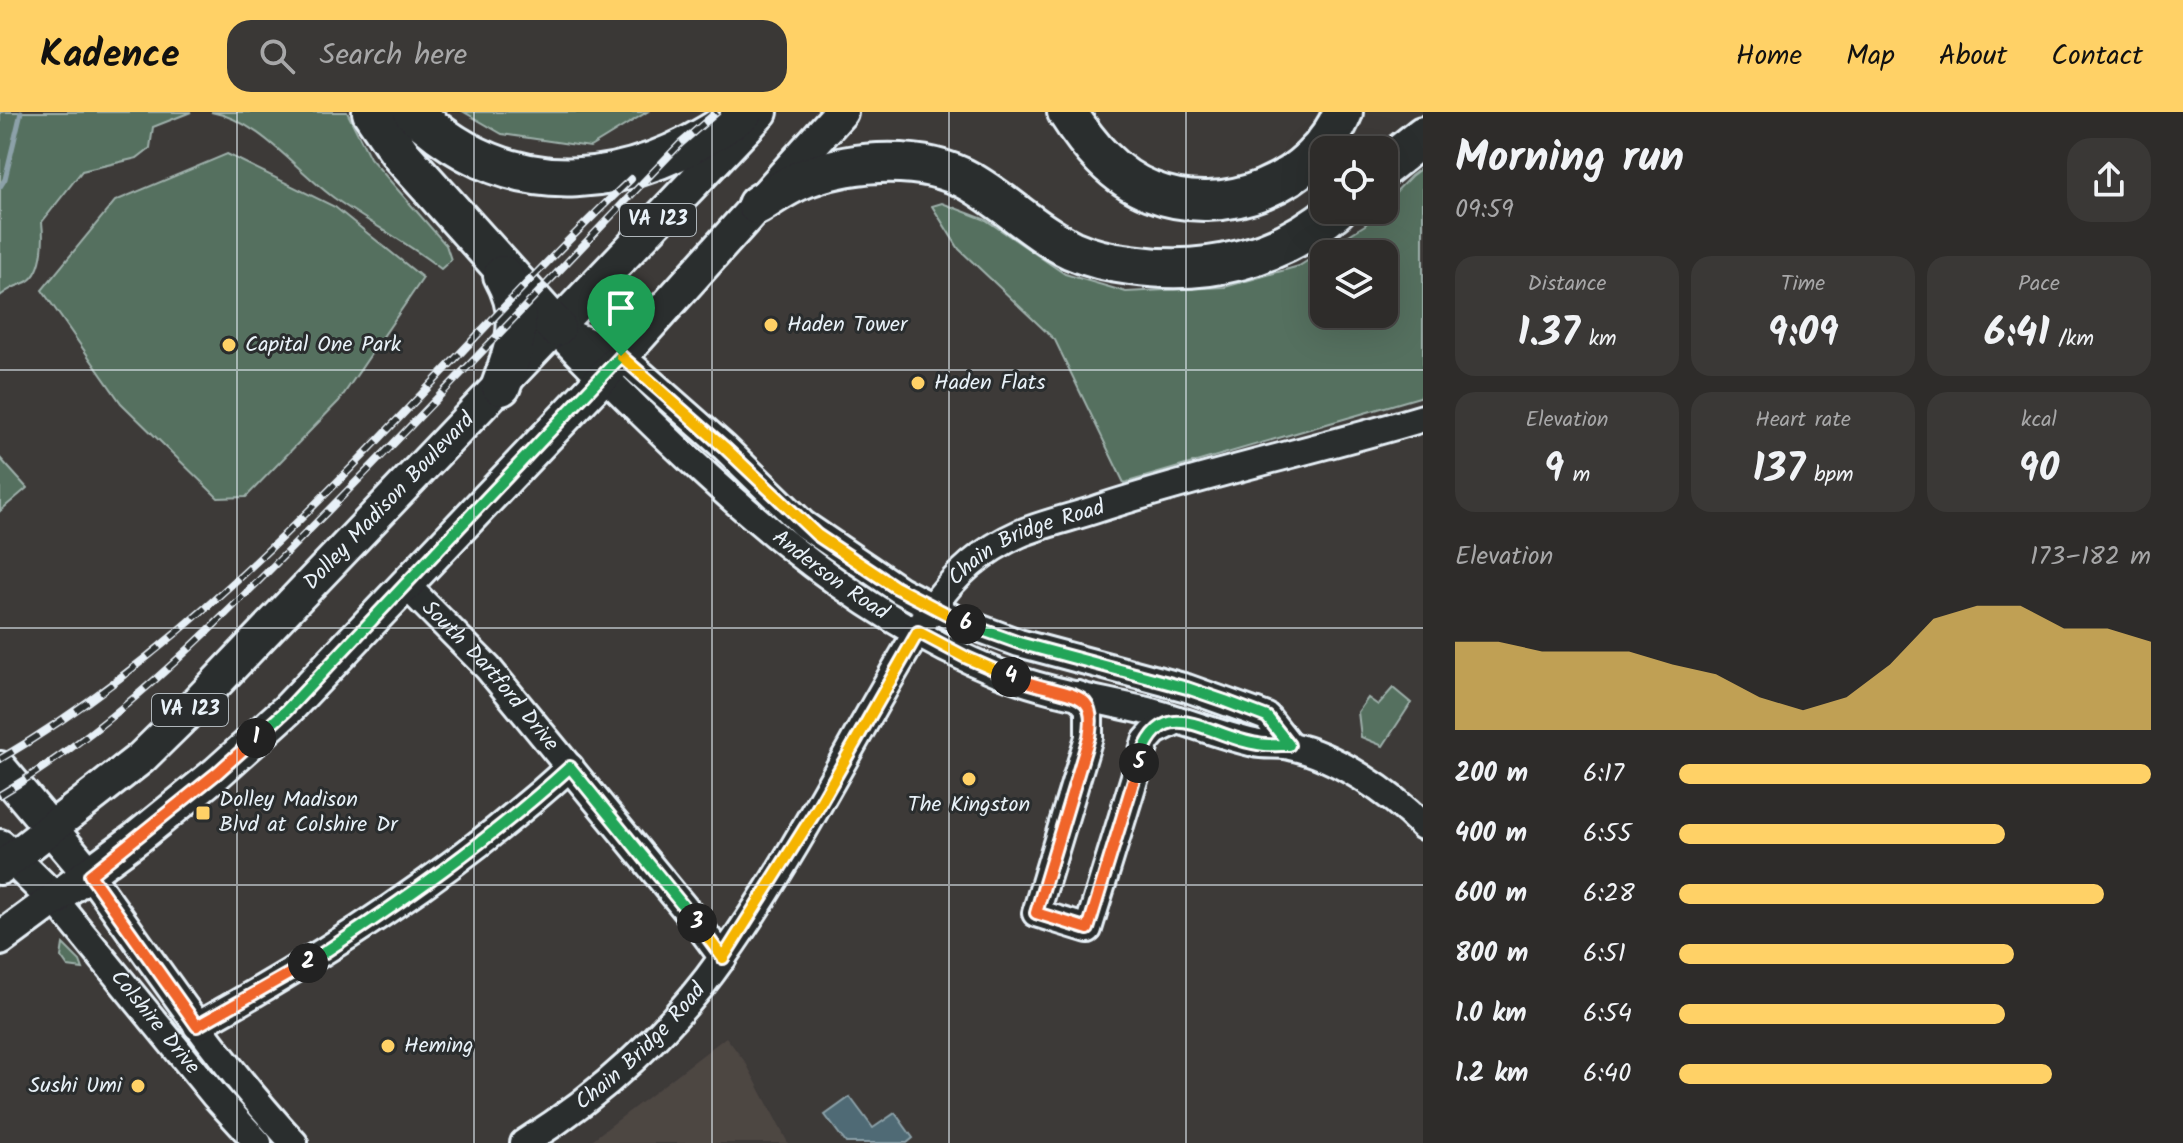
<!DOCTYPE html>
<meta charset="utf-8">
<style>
body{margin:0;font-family:Kalam,sans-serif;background:#3a3836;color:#f1f3f6;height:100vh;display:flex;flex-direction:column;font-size:30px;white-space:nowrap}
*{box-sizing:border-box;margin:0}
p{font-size:26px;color:#a7a7a8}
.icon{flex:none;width:44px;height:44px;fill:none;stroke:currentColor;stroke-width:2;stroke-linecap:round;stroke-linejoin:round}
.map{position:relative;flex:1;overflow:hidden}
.drawer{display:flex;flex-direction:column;background:#2e2c2a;width:760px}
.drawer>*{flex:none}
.tools{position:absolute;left:1310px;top:24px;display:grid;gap:16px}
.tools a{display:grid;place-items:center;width:88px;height:88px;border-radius:16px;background:#2e2c2a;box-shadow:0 8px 32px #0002,0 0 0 2px #494847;font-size:40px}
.pin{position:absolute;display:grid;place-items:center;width:68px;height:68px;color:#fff;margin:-82px -34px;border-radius:50% 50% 50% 0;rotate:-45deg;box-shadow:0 0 8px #0007}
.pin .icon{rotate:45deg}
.km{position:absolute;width:40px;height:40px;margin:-20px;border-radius:50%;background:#222;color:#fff;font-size:22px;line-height:40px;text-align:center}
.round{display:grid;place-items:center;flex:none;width:84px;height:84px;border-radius:24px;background:#3a3836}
.summary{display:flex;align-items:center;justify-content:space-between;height:136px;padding:0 32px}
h1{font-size:44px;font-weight:600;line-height:60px}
.metrics{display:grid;grid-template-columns:repeat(3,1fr);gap:12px;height:136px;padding:8px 32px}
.metrics div{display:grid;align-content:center;border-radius:20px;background:#3a3836;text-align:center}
.metrics b{font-size:40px;font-weight:600}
.metrics small{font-size:22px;font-weight:400}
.metrics p{font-size:22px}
.chart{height:224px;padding:16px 32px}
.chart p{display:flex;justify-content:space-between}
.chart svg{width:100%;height:144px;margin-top:8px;fill:#ffd166;opacity:.7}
ul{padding:0 32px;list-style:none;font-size:26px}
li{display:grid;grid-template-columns:128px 96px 1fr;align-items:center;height:60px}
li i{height:20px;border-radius:10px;background:#ffd166}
header{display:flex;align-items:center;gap:48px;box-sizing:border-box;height:112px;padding:0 40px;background:#ffd166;color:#111}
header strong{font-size:38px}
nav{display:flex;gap:44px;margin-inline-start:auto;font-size:28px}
.search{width:560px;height:72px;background:#3a3836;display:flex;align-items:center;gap:20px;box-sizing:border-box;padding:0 28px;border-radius:24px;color:#a7a7a8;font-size:30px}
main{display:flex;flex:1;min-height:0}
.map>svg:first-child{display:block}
</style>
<header>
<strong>Kadence</strong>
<div class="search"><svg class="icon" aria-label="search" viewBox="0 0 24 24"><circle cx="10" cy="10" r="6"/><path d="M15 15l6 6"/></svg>Search here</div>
<nav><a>Home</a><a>Map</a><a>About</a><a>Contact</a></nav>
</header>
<main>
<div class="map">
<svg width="1423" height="1031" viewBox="0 0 1423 1031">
<rect width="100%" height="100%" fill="#3d3a38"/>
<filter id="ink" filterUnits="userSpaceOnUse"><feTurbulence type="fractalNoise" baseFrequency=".0125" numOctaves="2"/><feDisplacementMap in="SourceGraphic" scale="16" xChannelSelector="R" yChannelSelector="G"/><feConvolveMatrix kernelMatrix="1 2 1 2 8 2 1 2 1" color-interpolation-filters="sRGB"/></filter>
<g filter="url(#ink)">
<polygon fill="#4d4643" points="726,925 746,951 788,1031 588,1031"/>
<g fill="#55705e" stroke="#9eb0ab" stroke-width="2" fill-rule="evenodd">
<path d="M 0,0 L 191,0 L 153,15 L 150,36 L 137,46 L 82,59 L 42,110 C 44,127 44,164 24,171 C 14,175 9,177 0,184 Z"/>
<path d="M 211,0 L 347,0 L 370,46 L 446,133 L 451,148 L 441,157 C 408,131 371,112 337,88 C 297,60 261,9 211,0 Z"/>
<polygon points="464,0 647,0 590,35 502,22"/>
<polygon points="227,42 335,95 423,166 339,289 246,385 218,386 121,291 42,178 115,89"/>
<path d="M 1423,55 L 1423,284 L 1124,371 L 1055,228 L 959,137 L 932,94 L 942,91 L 986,108 L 1065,162 L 1126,180 L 1225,175 L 1299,154 L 1365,113 L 1379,98 L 1384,98 L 1384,92 L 1411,64 ZM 1324,142 L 1384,142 L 1384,202 L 1324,202 Z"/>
<polygon points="0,346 27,376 0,399"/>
<polygon points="1393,576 1411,591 1383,634 1361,625 1358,600 1368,586 1378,593"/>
<polygon points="63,832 80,849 83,857 68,855 61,845"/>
</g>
<polygon fill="#4f6b74" stroke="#8ca1a9" stroke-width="2" points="850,985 873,1016 895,1001 913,1026 907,1031 846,1031 825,1003"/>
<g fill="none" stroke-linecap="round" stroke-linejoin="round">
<polyline stroke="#8ca1a9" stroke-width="5" points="0,75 5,67 21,0"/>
<defs>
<g id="minor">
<polyline points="564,219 621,244 724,335 803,412 900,478 957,508 1019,531 1187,576 1254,600 1267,605 1289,633"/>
<path id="s1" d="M 604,264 C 719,379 844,498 997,560 C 1048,581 1103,588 1155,601 C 1188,610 1220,623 1254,631 C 1265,634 1278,631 1290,634 C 1335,643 1391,681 1423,714"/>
<path id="s2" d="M 406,473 L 488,556 L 696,810 L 723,846"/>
<polyline points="1078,583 1089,596 1089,625 1036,801 1088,817 1146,629 1155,619 1178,608"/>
<path d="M 90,763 C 156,854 217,948 294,1031"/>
<path id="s3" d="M 55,788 L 215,984 L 258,1031"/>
<path d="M 197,914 C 330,840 457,758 570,655"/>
<path id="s4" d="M 524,1031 C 601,983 671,919 723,845 C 802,734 860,611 932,496 C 954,463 983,438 1019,422 C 1045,411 1074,405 1100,396 C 1207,361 1316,338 1423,306"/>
</g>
<g id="major">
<polyline points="556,215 604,264"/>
<polyline points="0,656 90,763"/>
<polyline points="0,734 55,788"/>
<path id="s5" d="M 0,756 L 141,646 L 193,595 L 761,0"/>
<polyline points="0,827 138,725 217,661 287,598 591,278 841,0"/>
</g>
<g id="highway">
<polyline points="372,0 402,44 556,215"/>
<path d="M 413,0 C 515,96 636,78 743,0"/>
<path d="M 1067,0 C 1088,33 1114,65 1151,79 C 1223,108 1314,72 1343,0"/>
<polyline points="1384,55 1423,24"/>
<path d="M 757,93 C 773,83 788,72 805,66 C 855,47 924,43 971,70 C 1007,91 1035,120 1072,138 C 1090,146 1112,151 1131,153 C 1206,164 1278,147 1336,98"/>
<path d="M 501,274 C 516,233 526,204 503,163"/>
</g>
</defs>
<use href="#minor" stroke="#e8f1f8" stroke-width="32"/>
<use href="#major" stroke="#e8f1f8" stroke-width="38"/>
<use href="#highway" stroke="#e8f1f8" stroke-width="44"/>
<use href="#minor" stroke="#2a2d2e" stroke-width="26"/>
<use href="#major" stroke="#2a2d2e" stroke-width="32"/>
<use href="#highway" stroke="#2a2d2e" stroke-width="38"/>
<defs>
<g id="rail">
<path d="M 0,647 C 250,500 424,264 631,67"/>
<path d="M 0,683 C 122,610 212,516 311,416 C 436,290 557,160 680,32 L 717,0"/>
</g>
</defs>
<use href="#rail" stroke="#e8f1f8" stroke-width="8"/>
<use href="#rail" stroke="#2a2d2e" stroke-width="5" stroke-dasharray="15" stroke-linecap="butt"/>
</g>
</g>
<g fill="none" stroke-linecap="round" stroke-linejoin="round" filter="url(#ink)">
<defs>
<polyline id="split-1" points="256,626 287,598 621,244"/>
<polyline id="split-2" points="256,626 217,661 90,763 197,914 308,851"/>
<path id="split-3" d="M 308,851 C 400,791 489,729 570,655 L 697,811"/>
<polyline id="split-4" points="697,811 723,846 817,697 918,520 965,545 1011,565"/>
<path id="split-5" d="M 1011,565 C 1023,569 1035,573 1048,576 C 1080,585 1097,585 1089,625 L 1036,801 L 1088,817 L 1139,651"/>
<path id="split-6" d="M 966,512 L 1019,531 L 1187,576 L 1225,589 L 1267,605 L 1289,633 C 1279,633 1268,634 1258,632 C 1207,625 1162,576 1139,651"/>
<polyline id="split-7" points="621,244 724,335 817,423 895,475 966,512"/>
</defs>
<use href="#split-1" stroke="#fff" stroke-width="16"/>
<use href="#split-2" stroke="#fff" stroke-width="16"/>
<use href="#split-3" stroke="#fff" stroke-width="16"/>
<use href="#split-4" stroke="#fff" stroke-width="16"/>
<use href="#split-5" stroke="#fff" stroke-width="16"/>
<use href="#split-6" stroke="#fff" stroke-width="16"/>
<use href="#split-7" stroke="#fff" stroke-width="16"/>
<use href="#split-1" stroke="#22a559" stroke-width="10"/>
<use href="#split-2" stroke="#f0652b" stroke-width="10"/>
<use href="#split-3" stroke="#22a559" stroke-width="10"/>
<use href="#split-4" stroke="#f5b400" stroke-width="10"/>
<use href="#split-5" stroke="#f0652b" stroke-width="10"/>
<use href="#split-6" stroke="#22a559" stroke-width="10"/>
<use href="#split-7" stroke="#f5b400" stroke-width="10"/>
</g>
<path fill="none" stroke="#e8f1f8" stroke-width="2" stroke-opacity="0.55" d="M 237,0 L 237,1031M 474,0 L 474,1031M 712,0 L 712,1031M 949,0 L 949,1031M 1186,0 L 1186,1031M 0,258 L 1423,258M 0,516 L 1423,516M 0,773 L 1423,773"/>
<g fill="#ffd166" stroke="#2a2d2e" stroke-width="3">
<circle cx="771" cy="213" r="8"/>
<circle cx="229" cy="233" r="8"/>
<circle cx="918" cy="271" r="8"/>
<circle cx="969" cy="667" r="8"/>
<rect x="195" y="693" width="16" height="16" rx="4"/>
<circle cx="388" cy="934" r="8"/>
<circle cx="138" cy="974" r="8"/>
</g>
<g text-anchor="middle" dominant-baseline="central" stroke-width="6" stroke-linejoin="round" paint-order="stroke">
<g fill="#2a2d2e" stroke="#afb6bb" stroke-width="2">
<rect x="620" y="92" width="76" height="32" rx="6"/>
<rect x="152" y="582" width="76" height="32" rx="6"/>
</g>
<g font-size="20" font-weight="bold" fill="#e8f1f8">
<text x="658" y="108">VA 123</text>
<text x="190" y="598">VA 123</text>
</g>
<g font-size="22" fill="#e8f1f8" stroke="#2a2d2e" text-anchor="start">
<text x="787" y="213">Haden Tower</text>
<text x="245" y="233">Capital One Park</text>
<text x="934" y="271">Haden Flats</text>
<text x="219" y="688">Dolley Madison<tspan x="219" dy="25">Blvd at Colshire Dr</tspan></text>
<text x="969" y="693" text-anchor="middle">The Kingston</text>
<text x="404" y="934">Heming</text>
<text x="122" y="974" text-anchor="end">Sushi Umi</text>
</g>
<g font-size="22" fill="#e8f1f8" stroke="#2a2d2e">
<text stroke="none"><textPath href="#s5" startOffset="536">Dolley Madison Boulevard</textPath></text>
<text stroke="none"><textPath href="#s4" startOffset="800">Chain Bridge Road</textPath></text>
<text stroke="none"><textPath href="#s1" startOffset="302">Anderson Road</textPath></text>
<text stroke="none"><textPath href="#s2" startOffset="124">South Dartford Drive</textPath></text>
<text stroke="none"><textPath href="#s3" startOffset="158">Colshire Drive</textPath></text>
<text stroke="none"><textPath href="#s4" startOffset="152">Chain Bridge Road</textPath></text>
</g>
</g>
</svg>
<div class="tools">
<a><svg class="icon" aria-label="locate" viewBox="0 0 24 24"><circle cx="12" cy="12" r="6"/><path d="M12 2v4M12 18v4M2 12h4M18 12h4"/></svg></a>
<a><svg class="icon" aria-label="layers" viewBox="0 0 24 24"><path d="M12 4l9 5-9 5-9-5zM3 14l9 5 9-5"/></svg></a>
</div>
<div class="pin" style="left:621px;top:244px;background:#1e9e55"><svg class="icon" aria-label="arrive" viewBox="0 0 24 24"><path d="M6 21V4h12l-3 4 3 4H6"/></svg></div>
<b class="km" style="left:256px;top:626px">1</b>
<b class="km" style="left:308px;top:851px">2</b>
<b class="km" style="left:697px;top:811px">3</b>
<b class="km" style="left:1011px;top:565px">4</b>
<b class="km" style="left:1139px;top:651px">5</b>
<b class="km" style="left:966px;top:512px">6</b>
</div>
<section class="drawer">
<div class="summary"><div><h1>Morning run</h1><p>09:59</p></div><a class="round"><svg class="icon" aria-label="share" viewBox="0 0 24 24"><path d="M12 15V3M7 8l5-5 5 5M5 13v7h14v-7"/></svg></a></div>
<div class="metrics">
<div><p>Distance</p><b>1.37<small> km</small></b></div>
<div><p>Time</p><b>9:09</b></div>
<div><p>Pace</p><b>6:41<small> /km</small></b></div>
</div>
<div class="metrics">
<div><p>Elevation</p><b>9<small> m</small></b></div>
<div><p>Heart rate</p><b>137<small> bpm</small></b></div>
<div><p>kcal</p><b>90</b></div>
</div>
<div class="chart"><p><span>Elevation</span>173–182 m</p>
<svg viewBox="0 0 160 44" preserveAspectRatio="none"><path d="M0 44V17L10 17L20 20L30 20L40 20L50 24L60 27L70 34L80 38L90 34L100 24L110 10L120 6L130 6L140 13L150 13L160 17V44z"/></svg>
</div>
<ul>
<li><b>200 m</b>6:17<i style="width:100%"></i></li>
<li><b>400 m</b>6:55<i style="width:69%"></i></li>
<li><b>600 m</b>6:28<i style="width:90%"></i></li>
<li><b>800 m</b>6:51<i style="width:71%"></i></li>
<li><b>1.0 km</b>6:54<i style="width:69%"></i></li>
<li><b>1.2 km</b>6:40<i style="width:79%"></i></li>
</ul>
</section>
</main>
